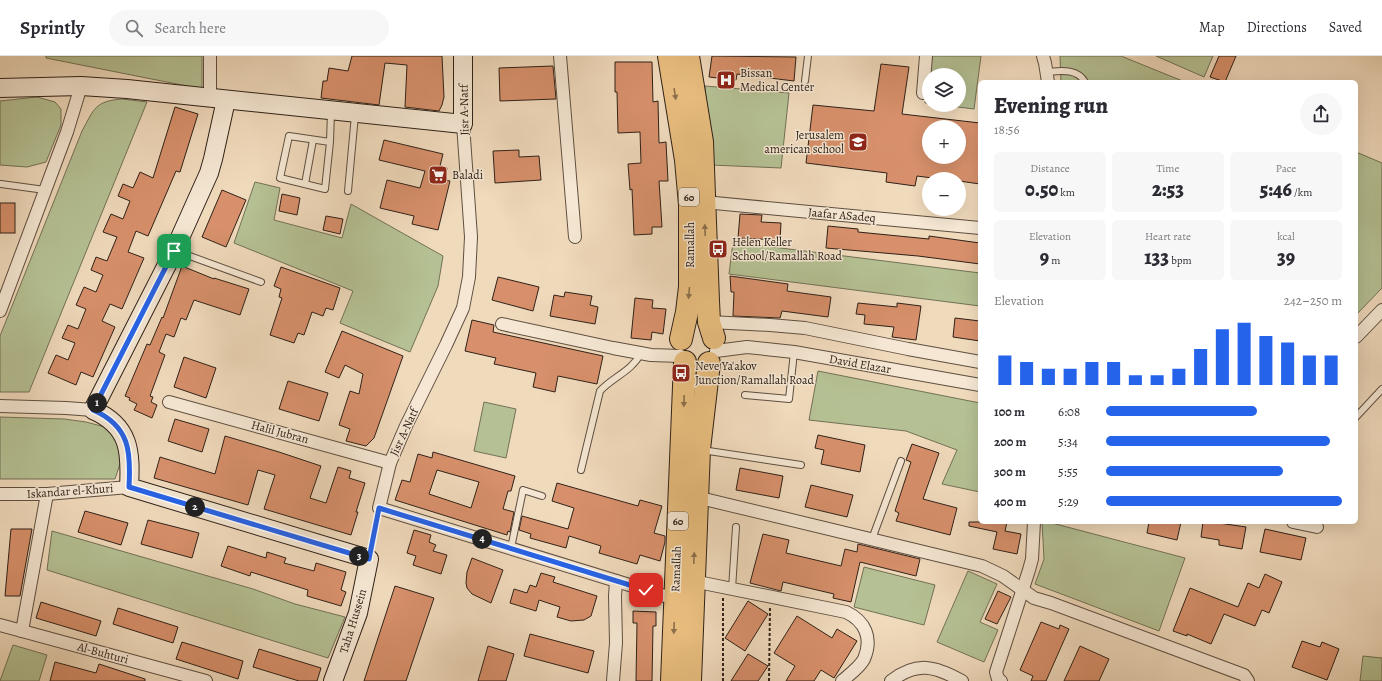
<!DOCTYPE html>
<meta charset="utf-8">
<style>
body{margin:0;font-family:Alegreya,serif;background:#f7f7f7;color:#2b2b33;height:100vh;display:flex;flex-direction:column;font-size:15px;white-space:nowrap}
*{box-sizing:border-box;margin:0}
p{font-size:13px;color:#7c7c81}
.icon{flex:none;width:22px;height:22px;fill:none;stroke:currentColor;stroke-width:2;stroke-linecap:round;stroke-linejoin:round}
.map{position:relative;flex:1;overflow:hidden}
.panel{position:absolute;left:978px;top:24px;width:380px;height:444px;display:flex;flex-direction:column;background:#fff;border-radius:6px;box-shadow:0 4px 16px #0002}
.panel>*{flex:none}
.tools{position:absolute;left:922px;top:12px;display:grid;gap:8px}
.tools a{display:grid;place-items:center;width:44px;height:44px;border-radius:50%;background:#fff;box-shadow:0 4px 16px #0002;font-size:20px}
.pin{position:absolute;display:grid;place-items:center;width:34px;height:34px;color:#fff;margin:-17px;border-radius:8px;box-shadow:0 2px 6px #0006}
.km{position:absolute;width:20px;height:20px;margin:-10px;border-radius:50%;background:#222;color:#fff;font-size:11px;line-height:20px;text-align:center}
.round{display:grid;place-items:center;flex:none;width:42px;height:42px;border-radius:21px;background:#f7f7f7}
.headline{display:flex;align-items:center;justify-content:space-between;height:68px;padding:0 16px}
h1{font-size:22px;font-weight:800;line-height:30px}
.figures{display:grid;grid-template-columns:repeat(3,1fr);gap:6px;height:68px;padding:4px 16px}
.figures div{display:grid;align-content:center;border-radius:6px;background:#f7f7f7;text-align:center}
.figures b{font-size:20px;font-weight:800}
.figures small{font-size:11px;font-weight:400}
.figures p{font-size:11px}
.chart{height:112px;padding:8px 16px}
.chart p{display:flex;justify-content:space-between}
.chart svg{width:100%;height:72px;margin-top:4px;stroke:#2563eb;stroke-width:6}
ul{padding:0 16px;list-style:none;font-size:13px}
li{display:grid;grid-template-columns:64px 48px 1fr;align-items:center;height:30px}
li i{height:10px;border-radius:5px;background:#2563eb}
header{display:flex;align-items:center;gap:24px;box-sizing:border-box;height:56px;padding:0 20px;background:#fff;border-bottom:1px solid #e1e1e2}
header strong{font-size:19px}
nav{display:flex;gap:22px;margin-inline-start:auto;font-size:14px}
.search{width:280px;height:36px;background:#f7f7f7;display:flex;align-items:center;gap:10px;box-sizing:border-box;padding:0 14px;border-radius:22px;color:#7c7c81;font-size:15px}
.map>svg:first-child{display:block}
</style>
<header>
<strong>Sprintly</strong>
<div class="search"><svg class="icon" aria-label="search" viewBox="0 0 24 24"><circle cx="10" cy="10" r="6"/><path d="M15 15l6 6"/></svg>Search here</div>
<nav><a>Map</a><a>Directions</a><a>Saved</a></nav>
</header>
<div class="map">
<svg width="1382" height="625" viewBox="0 0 1382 625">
<rect width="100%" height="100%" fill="#f0dabc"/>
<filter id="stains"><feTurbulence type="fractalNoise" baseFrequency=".005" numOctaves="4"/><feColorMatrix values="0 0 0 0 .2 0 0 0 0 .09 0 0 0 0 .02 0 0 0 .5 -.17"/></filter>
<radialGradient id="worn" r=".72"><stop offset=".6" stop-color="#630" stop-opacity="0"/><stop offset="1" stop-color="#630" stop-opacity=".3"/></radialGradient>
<g fill="#b5c194" stroke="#727156">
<polygon points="46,0 202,0 202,33 46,2"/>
<polygon points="932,0 981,0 974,53 942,49 959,49 959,19 929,19 929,47 925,47"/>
<polygon points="1060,0 1121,0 1185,26 1061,26"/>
<polygon points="1156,0 1213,0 1204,21"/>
<polygon points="705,30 789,37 781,112 711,109"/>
<polygon points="37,41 55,46 61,53 61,69 46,106 27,111 0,109 0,45"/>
<path d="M 122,43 L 147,46 L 29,336 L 0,336 L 0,280 L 82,75 C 94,53 95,45 122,43 Z"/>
<polygon points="1356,96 1382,107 1382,232 1356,259"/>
<polygon points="255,126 280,132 274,164 342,182 351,148 443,200 438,230 410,296 340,267 353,235 234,187"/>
<polygon points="733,186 980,217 980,250 729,218"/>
<polygon points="818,315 980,347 980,436 942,428 957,394 906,375 809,364"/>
<polygon points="484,346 516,353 506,402 474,395"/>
<polygon points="0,361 64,363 86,366 105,371 119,384 122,402 115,423 0,423"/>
<polygon points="1042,466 1048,466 1185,502 1159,575 1035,528 1044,503"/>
<polygon points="52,475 253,533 295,548 345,561 328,602 47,514"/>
<polygon points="864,511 935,529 924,569 854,551"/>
<polygon points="968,515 997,528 980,566 998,574 984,606 937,586"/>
<polygon points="13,589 47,599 39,625 0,625"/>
<polygon points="1363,600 1382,602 1382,625 1360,625"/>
</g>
<g fill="#d7906b" stroke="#2f2118" fill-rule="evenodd">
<polygon points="352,0 442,0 444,41 442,49 439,55 405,51 407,9 385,7 379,49 321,42 323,25 327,25 329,12 348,15"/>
<polygon points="712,0 796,1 794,25 737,18 736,24 709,21"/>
<polygon points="1219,0 1236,0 1225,26 1210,21"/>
<polygon points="615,6 652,6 653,46 658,45 659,87 666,86 668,125 659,125 662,171 652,171 652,178 634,179 632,133 630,134 628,108 641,107 640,76 618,77 617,36 615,36"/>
<path d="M 881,8 L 909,11 L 902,58 L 980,67 L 980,128 L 959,125 L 959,123 L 940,123 L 917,120 L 915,130 L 886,126 L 887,117 L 806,107 L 813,49 L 874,55 ZM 929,71 L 959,71 L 959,101 L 929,101 Z"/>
<polygon points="553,10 556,43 500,45 499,12"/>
<polygon points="175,51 198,58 180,116 176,115 148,180 136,175 128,196 144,202 122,253 110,248 102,265 115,271 93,321 81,316 76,329 48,317 56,299 68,304 75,287 62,282 68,269 78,273 86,253 76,249 84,231 96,236 103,219 91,214 96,201 107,205 117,181 103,176 111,158 123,163 130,145 118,140 123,128 133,132 140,116 153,122"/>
<polygon points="384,84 443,98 440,110 447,112 444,124 450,125 438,174 412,168 414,160 380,152 387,124 420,132 425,115 379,104"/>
<polygon points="519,94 519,101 539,100 541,124 495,127 493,95"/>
<polygon points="222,134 246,144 226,191 202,181"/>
<polygon points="282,138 300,142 297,159 279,155"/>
<rect x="0" y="147" width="15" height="30"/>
<polygon points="740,158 762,159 761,166 781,167 780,184 738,182"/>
<polygon points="326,160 343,163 340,178 323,174"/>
<polygon points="828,170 858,173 858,176 929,183 929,180 980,187 980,208 918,200 826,192"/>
<polygon points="182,210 214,223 214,222 249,233 240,259 194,244 186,264 181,262 174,281 166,278 159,296 165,299 150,340 153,341 151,346 157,349 152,362 134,354 137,348 129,344 130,342 125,340 147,288 150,289 162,261 163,262"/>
<polygon points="281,211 340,232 333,254 326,252 323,260 312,256 304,279 298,277 294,287 270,279 282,242 279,241 281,233 274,230"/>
<polygon points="730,220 788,228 787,235 831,241 828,261 782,255 780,262 733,260 734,236 731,236"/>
<polygon points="498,221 539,231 533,255 492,244"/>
<polygon points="565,236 592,240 590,249 598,251 595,268 550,260 554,239 564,241"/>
<polygon points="635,242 653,244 652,252 666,253 663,278 652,276 651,284 631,282"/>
<polygon points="858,247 897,251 897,247 921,250 916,284 892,281 894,271 864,268 865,259 856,258"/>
<polygon points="955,262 980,265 980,285 953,281"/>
<polygon points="472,264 494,269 493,276 603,300 597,328 558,320 555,336 533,331 536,317 494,308 496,302 465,295"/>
<polygon points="342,275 403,300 374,382 366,390 346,385 350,373 339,369 350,335 359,338 363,318 345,309 339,322 325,316"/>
<polygon points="184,301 216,312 206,342 174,331"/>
<polygon points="288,325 328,337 319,365 279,353"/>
<polygon points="175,363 209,373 202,396 168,385"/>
<polygon points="818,379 865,389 860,416 821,408 824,394 815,392"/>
<polygon points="225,380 279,396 321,410 310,442 326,447 338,411 351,415 349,422 365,427 356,456 358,456 351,479 264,453 275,419 258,414 248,449 154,422 160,401 215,418"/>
<polygon points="912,388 939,397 923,443 957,452 950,479 896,465 899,457 895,455 911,406 906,404"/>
<path d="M 433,396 L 515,420 L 511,435 L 508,435 L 503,453 L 514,456 L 510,476 L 508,475 L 507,479 L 395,444 L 402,424 L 410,426 L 418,398 L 432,402 ZM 437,414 L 479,426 L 471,452 L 429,438 Z"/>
<polygon points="740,412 783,420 779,442 736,434"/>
<polygon points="557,427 638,450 640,444 662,450 654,477 665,480 665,486 660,505 640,499 637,508 599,497 601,490 569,480 566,492 530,482 531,478 519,474 522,460 568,473 574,452 552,445"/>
<polygon points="811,429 853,439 847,461 805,451"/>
<polygon points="85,455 128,467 121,489 78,476"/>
<polygon points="148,464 199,477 192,502 141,488"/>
<polygon points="969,466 1007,466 1005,475 1021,478 1017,498 993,493 997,476 969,470"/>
<polygon points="1149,466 1181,466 1177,484 1147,477"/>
<polygon points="1203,466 1212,466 1246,471 1242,493 1219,489 1219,484 1201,481"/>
<polygon points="11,473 32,473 20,540 5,540"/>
<polygon points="1265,473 1306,482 1301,504 1260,496"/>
<polygon points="414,474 431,479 429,486 436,489 433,495 447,499 441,518 413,509 416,500 407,497"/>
<polygon points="763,478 789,484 786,497 841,510 845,493 857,496 858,488 920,503 916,520 860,506 851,546 833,542 834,538 783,526 781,535 750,527"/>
<polygon points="228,490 266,502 267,496 286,502 284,507 314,515 316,507 346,516 341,534 346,536 341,550 307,540 308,534 251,516 250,520 221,510"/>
<polygon points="472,502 503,514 491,547 472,538 467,532 466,527 467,516"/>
<polygon points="541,517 555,521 553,526 597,540 591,560 584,564 571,565 557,561 560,551 539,544 536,555 510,547 514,533 527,537 530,529 536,531"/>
<polygon points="1265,518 1282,526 1269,557 1262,554 1255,570 1224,558 1211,588 1187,578 1187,580 1173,575 1190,532 1238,551 1248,527 1259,532"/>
<polygon points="395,530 434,542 406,625 364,625"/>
<polygon points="998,535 1011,541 997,568 985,563"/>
<polygon points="748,545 768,558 745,595 725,582"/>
<polygon points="41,546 101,565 96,580 36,562"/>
<polygon points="118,552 178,571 173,587 113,568"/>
<polygon points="633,555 656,556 656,570 653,570 652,625 636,625 637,567 633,567"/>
<polygon points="797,560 832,582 837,573 857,585 834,622 821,614 814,625 786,625 795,610 774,597"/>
<polygon points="1041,566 1059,573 1060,569 1069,573 1046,625 1031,625 1033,620 1020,614"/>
<polygon points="530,578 594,595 588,617 524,600"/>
<polygon points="1302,585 1320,591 1322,586 1339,593 1327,624 1292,611"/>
<polygon points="182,586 243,605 238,623 176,603"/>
<polygon points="488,590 514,598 506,625 478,625"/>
<polygon points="1080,590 1109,603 1099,625 1064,625"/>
<polygon points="259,593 321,612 317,625 299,625 253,611"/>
<polygon points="748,598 768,610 758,625 731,625"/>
<polygon points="55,606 96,617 99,608 145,623 145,625 50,625"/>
</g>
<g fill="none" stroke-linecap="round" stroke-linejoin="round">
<defs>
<g id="lane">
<path d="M 1047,16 C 1060,15 1077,12 1085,26"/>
<polyline points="805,25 808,0"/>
<polyline points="330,86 289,80 280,122 325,133 330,86 331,56"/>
<polyline points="1,128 45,134"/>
<polyline points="305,128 313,84"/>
<polyline points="348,135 355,59"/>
<polyline points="176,195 261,226"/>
<polyline points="745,339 789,343 794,296"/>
<polyline points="1356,361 1382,333"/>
<polyline points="702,394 801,409"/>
<path d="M 581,414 L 600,335 C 613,321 632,315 641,297"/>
<polyline points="872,483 901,405"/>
<polyline points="511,492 523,434 542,440"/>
<polyline points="732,533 736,471"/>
</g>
<g id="street">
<polyline points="560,0 575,181"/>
<polyline points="1043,0 1045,7 1048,26"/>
<polyline points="923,37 926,0"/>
<polyline points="210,42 210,0"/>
<polyline points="463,68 471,181 469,221 463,252 446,289 406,370 390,407 379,452 675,543"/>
<polyline points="704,146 980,172"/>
<polyline points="0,255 67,76 81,30"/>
<polyline points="709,266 770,269 805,272 908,293 980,306"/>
<polyline points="502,268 613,292 651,299 681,300"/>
<polyline points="1356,281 1382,254"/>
<polyline points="716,295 747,291 794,296 980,329"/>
<polyline points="169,346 390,407"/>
<polyline points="0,350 66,352 93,354"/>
<polyline points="0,438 47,438 129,431"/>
<polyline points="696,441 982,510 1003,520 1034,542 1051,547 1244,619 1248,625"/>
<polyline points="1293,466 1317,471"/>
<path d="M 693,525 L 846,556 C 865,565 873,582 864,603 C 860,611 849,619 842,625"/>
<polyline points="0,569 206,625"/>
<polyline points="22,575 47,438"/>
<polyline points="613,625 616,587 615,540 616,525"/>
<path d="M 891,625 C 917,605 935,610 962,625"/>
<polyline points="1001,625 998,623 996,616 1029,514 1032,503 1034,466"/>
</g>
<g id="secondary">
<polyline points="0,32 81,30 127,33 463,68 463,0"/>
<path d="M 226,44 L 213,103 L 209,117 L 174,195 L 93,354 C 130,370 131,396 129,431 L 369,503 L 358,557 L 333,625"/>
</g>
<g id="highway">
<polyline points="669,0 686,104 690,149 690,231 687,256 681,283"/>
<polyline points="688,0 702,86 708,245 709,266 714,282"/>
<polyline points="672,625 685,306"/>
<polyline points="690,625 699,393 709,307"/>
</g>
</defs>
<use href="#lane" stroke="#5f4f41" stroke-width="8"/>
<use href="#street" stroke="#5f4f41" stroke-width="14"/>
<use href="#secondary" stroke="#2f2118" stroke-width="20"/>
<use href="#highway" stroke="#2f2118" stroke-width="24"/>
<g stroke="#2f2118" stroke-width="2" stroke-dasharray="3 2" stroke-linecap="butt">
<polyline points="372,490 377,463"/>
<polyline points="723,625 723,542"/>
<polyline points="769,625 770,551"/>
</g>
<use href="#lane" stroke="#f5e7d3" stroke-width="6"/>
<use href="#street" stroke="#f5e7d3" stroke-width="12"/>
<use href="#secondary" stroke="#f5e7d3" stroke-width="18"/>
<use href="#highway" stroke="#e8bd7e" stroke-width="22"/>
</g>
<defs><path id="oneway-solid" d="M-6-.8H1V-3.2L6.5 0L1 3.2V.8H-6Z"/></defs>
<g fill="#8c6f4b">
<use href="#oneway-solid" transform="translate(675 38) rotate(81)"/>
<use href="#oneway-solid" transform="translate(705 174) rotate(-92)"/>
<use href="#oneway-solid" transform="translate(689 237) rotate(95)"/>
<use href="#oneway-solid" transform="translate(684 345) rotate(92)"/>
<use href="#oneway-solid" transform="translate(694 502) rotate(-88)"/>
<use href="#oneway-solid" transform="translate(674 572) rotate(92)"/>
</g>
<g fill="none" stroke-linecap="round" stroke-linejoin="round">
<defs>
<path id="route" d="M 174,195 L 93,354 C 130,370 131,396 129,431 L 369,503 L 379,452 L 646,534"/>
</defs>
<use href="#route" stroke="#fff" stroke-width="8"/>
<use href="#route" stroke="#2563eb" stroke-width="5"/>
</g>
<defs>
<symbol id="hospital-square" viewBox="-11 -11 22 22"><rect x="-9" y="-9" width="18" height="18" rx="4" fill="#8f2418" stroke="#f5e7d3"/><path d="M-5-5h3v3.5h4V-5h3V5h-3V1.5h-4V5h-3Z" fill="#fff"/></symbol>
<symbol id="school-square" viewBox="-11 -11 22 22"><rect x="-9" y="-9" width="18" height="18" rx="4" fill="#8f2418" stroke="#f5e7d3"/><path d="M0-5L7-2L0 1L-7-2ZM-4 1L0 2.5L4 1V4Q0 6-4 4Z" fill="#fff"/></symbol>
<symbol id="supermarket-square" viewBox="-11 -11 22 22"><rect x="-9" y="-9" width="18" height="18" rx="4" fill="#8f2418" stroke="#f5e7d3"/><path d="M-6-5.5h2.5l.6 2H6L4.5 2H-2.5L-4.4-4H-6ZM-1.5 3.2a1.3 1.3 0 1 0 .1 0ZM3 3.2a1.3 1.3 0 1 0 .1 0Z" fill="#fff"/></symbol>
<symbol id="bus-square" viewBox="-11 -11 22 22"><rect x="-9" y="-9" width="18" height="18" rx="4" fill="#8f2418" stroke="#f5e7d3"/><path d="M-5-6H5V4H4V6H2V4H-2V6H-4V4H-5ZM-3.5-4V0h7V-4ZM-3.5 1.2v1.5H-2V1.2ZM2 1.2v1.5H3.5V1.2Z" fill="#fff"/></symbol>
</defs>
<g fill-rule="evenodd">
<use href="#hospital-square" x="715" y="13" width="22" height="22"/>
<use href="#school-square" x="847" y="75" width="22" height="22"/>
<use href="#supermarket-square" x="427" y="108" width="22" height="22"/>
<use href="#bus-square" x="707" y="182" width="22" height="22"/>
<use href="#bus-square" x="670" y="306" width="22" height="22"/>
</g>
<g text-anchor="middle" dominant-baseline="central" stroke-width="3" stroke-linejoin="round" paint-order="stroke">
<g fill="#f5e7d3" stroke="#6a5c50" stroke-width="1">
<rect x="679" y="132" width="20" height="18" rx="3"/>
<rect x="668" y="456" width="20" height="18" rx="3"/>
</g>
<g font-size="11" font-weight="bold" fill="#2f2118">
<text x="689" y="141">60</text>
<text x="678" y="465">60</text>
</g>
<g font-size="12" fill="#2f2118" stroke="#f5e7d3" text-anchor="start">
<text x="740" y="17">Bissan<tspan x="740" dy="14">Medical Center</tspan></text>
<text x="844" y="79" text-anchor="end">Jerusalem<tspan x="844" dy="14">american school</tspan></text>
<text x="452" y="119">Baladi</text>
<text x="732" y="186">Helen Keller<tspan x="732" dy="14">School/Ramallah Road</tspan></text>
<text x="695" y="310">Neve Ya'akov<tspan x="695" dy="14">Junction/Ramallah Road</tspan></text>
</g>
<g font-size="12" fill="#2f2118" stroke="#f5e7d3">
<text transform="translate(464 54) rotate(-91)">Jisr A-Natf</text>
<text transform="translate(842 159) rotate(5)">Jaafar ASadeq</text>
<text transform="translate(690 189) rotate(-90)">Ramallah</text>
<text transform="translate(860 308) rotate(10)">David Elazar</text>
<text transform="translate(280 376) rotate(15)">Halil Jubran</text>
<text transform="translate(404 376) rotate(-65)">Jisr A-Natf</text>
<text transform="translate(70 435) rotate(-4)">Iskandar el-Khuri</text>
<text transform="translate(676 513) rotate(-88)">Ramallah</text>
<text transform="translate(353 565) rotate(-73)">Taha Hussein</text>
<text transform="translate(103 597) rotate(15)">Al-Buhturi</text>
</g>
</g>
<rect width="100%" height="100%" filter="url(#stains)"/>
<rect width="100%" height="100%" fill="url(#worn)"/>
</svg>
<div class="tools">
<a><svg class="icon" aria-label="layers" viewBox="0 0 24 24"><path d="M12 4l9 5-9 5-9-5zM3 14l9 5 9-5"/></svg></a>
<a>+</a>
<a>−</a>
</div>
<div class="pin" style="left:174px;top:195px;background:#1e9e55"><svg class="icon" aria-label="arrive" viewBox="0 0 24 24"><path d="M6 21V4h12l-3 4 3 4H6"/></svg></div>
<div class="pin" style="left:646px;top:534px;background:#d93025"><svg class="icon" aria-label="check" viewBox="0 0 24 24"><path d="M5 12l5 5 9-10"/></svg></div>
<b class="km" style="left:97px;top:347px">1</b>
<b class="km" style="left:195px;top:451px">2</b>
<b class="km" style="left:359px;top:500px">3</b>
<b class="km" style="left:482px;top:483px">4</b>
<section class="panel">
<div class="headline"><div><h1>Evening run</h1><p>18:56</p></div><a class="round"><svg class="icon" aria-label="share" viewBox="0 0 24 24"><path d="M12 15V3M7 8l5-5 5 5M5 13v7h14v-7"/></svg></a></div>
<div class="figures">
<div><p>Distance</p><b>0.50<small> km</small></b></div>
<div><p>Time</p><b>2:53</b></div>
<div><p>Pace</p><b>5:46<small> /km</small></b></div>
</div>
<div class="figures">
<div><p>Elevation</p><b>9<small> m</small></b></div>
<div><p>Heart rate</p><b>133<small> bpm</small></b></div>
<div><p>kcal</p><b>39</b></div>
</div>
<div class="chart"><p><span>Elevation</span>242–250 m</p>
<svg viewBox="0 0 160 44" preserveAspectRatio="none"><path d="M5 44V26M15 44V30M25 44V34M35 44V34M45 44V30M55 44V30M65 44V38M75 44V38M85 44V34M95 44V22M105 44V10M115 44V6M125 44V14M135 44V18M145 44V26M155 44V26"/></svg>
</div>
<ul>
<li><b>100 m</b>6:08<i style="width:64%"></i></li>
<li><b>200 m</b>5:34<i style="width:95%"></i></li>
<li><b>300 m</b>5:55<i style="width:75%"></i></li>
<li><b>400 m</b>5:29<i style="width:100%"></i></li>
</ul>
</section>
</div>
